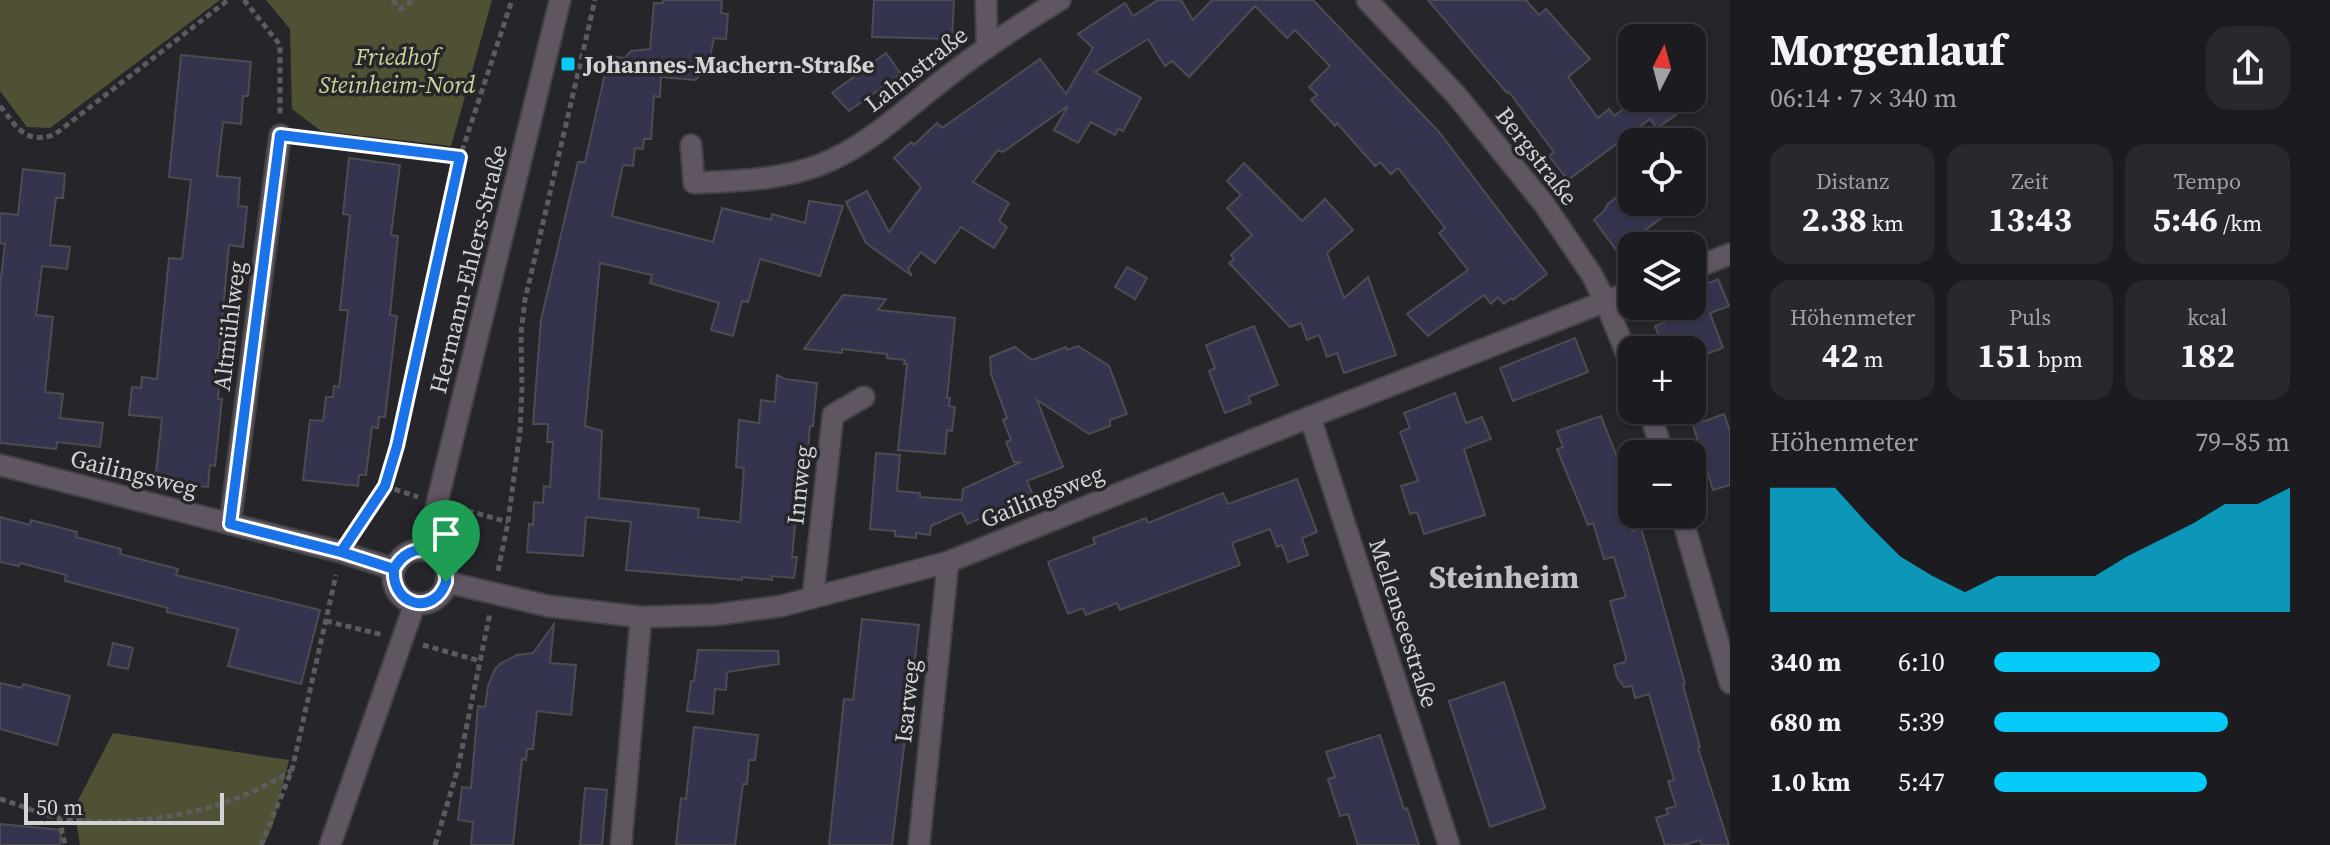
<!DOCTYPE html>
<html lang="de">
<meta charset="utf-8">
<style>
body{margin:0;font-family:"Source Serif 4",serif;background:#29292d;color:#f1f3f6;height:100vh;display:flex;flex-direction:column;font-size:30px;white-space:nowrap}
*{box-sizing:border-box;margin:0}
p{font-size:26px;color:#a0a1a5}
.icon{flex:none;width:44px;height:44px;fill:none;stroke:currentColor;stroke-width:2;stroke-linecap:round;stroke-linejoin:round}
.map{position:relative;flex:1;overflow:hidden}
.panel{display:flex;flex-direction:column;background:#1c1c20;width:600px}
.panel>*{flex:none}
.needle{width:52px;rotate:6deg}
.buttons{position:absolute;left:1618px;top:24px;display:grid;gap:16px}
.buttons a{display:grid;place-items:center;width:88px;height:88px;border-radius:16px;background:#1c1c20;box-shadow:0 2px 6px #0004,0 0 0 2px #3a3a3e;font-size:40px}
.scale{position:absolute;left:24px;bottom:20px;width:200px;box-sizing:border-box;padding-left:8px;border:4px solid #d3d3d5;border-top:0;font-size:22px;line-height:28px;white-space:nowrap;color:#d3d3d5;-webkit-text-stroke:6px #26262a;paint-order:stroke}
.pin{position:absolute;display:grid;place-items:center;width:68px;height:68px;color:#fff;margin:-82px -34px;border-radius:50% 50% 50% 0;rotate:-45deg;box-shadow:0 0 8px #0007}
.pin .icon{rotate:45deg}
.round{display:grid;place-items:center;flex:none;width:84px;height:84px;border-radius:24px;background:#29292d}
.summary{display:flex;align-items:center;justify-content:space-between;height:136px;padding:0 40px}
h1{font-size:44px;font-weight:700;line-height:60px}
.metrics{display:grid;grid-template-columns:repeat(3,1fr);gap:12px;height:136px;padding:8px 40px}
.metrics div{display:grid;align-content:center;border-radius:20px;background:#29292d;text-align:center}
.metrics b{font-size:34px;font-weight:700}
.metrics small{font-size:22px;font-weight:400}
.metrics p{font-size:22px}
.chart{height:224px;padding:16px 40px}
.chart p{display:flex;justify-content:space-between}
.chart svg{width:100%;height:144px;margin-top:8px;fill:#06cbf9;opacity:.7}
ul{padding:0 40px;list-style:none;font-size:26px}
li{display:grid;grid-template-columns:128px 96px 1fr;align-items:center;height:60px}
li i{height:20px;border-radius:10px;background:#06cbf9}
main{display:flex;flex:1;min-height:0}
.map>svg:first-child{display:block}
</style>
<main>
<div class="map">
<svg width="1730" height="845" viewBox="0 0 1730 845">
<rect width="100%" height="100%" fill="#26262a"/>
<g fill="#505134">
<polygon points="0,0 220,0 50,128 27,127 0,91"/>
<polygon points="266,0 492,0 451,146 321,131 292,109 290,29"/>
<polygon points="113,733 289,760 273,825 264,845 80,845 74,808"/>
</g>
<g fill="#35344f" stroke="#4c4c51" stroke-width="2">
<polygon points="663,0 722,0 721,13 728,14 726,39 714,38 708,67 695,80 661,77 660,97 654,96 651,139 644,139 643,149 635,148 633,166 623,165 612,216 713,242 722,208 771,220 772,214 805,223 809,201 843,206 820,276 760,259 748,302 742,301 733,336 711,330 719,303 650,283 652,275 600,263 585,426 602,431 599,498 699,509 698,517 740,522 744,468 736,467 739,420 759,423 761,400 775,402 777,375 785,379 817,383 813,426 810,426 803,506 797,506 792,557 797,557 794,578 772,576 772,580 742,577 742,580 626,570 631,522 586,517 583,556 527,552 529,524 533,525 534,502 543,503 544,486 550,487 553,442 547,442 548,424 533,424 541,320 578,162 585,162 609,56 625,58 631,51 650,49 654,3 663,3"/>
<polygon points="874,0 954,0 952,39 872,37"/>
<polygon points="1158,0 1181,0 1193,20 1212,0 1313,0 1439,132 1547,274 1513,300 1511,298 1504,304 1498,297 1491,304 1484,295 1428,336 1407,314 1468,270 1439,233 1445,228 1398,168 1391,174 1380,162 1375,166 1337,123 1335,126 1311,100 1317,95 1309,87 1330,66 1295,30 1287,38 1255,6 1189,77 1172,61 1165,66 1148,39 1095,72 1141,98 1123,131 1118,129 1115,135 1091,122 1078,143 1054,130 1068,106 1003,152 998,150 973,182 1009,203 999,221 1007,227 994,248 961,227 935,263 921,252 908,269 912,276 866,243 846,202 867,191 889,232 921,187 894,158 911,142 914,145 937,123 942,128 1040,59 1066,94 1093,48 1078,34 1125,3 1133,16"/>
<polygon points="1428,0 1526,0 1539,15 1546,9 1590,59 1568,77 1598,118 1609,109 1614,116 1635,100 1634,98 1680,98 1669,106 1676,115 1657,128 1650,119 1568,180 1549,156 1554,152 1509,92 1507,93"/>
<polygon points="886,53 901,74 849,111 832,93"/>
<polygon points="181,55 251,62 248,96 243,96 241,124 223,122 217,176 240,178 238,206 247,207 243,247 229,245 216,385 219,385 218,399 222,399 215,466 210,465 208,487 155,482 162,418 129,415 132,387 141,388 142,377 157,379 169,258 182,259 191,180 169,177"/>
<polygon points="349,158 400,165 391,235 398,236 390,315 397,316 385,417 379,417 378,428 372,427 366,475 359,475 358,486 303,480 310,420 323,421 326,397 333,397 334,386 339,387 348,310 340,310 350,215 343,214"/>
<polygon points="1244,163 1302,221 1325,199 1353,230 1327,253 1344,298 1368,277 1396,355 1344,373 1337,353 1327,357 1319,335 1307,340 1301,323 1290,327 1229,263 1234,259 1231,255 1252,235 1227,208 1241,195 1227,181"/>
<polygon points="23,169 65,174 63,198 56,198 50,245 70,247 67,269 42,266 36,315 53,317 45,392 63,394 60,418 103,423 100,447 57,442 56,449 0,443 0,286 5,244 0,243 0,213 18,215"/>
<polygon points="1632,185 1632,202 1683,202 1617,251 1594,220 1604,211 1608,204"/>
<polygon points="1127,267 1147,278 1135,299 1115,287"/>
<polygon points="1718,279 1729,306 1710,313 1723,348 1692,359 1692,350 1665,350 1655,326 1707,306 1699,287"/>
<polygon points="843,295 886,299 878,310 955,318 947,398 950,398 949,406 955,407 952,431 947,430 945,454 898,450 907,364 904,364 905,360 887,358 887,354 842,349 842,353 804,349"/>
<polygon points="1254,326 1278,385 1248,397 1251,403 1225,413 1209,371 1215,368 1206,345"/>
<polygon points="1575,338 1588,372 1513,401 1500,368"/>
<polygon points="1078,346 1109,366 1127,414 1110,420 1110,426 1089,434 1037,400 1063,467 1027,481 1035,500 1016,508 1014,504 967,524 962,512 931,526 930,535 916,533 916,538 895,536 895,531 870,529 876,453 900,455 897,491 920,493 920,497 962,500 963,489 1021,462 1014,462 1006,442 1011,440 1003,420 1007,418 991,374 990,357 1015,347 1032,360 1066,347 1067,350"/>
<polygon points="1455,393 1466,423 1482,417 1491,439 1464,449 1485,515 1424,534 1417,512 1410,514 1401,486 1418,481 1400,432 1410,428 1404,413"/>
<polygon points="1724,414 1730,431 1730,485 1713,490 1693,425"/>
<polygon points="1601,416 1632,496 1632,531 1641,528 1650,559 1685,684 1683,685 1700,747 1698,748 1729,845 1702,845 1700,840 1684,845 1665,845 1656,818 1668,814 1666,809 1676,806 1668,781 1674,780 1649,694 1635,698 1632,686 1624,687 1617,677 1614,665 1625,662 1626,658 1610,601 1626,597 1614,557 1604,559 1593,523 1588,525 1557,449 1563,447 1557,431"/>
<polygon points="1297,479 1317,532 1302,538 1308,555 1288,562 1282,545 1277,547 1270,529 1232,543 1240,565 1120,610 1117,603 1086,615 1083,608 1068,614 1048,562 1095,544 1093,538 1146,518 1148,523 1223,493 1228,504"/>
<polygon points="0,517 30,525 31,520 77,532 76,537 121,549 120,554 178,569 176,575 320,610 301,684 228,666 238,629 167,612 168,608 65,581 66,575 20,563 19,566 0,562"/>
<polygon points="862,619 919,625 892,845 829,845 844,699 853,700"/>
<polygon points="554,624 550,663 576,665 571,715 537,711 533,749 527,749 526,760 522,759 513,845 471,845 473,822 458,820 462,787 471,788 478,706 485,707 488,686 495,669 501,663 517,655 533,653"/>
<polygon points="113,643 133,648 128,669 108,665"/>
<polygon points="698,650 778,651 779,664 727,672 726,690 715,689 713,714 687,711 691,681 694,681"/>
<polygon points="1504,682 1545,808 1490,827 1449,701"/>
<polygon points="0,683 22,688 23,684 70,696 57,745 0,729"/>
<polygon points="694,727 758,735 755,760 749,760 747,784 743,784 735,845 676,845 681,798 686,799"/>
<polygon points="1380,735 1404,809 1407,808 1419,845 1358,845 1348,814 1340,816 1328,779 1335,777 1326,752"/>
<polygon points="585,788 607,790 602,845 580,845"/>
<polygon points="0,824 61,830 60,845 0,845"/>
</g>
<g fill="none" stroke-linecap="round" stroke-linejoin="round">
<defs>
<g id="minor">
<polyline points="986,0 987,48"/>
<polyline points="1367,0 1457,96 1544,204 1592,275 1605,301 1632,367"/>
<path d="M 691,145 L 694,183 C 737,181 782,180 822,164 C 868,146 904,110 943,80 C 980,51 1020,24 1060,0"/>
<polyline points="1692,269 1730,254"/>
<polyline points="1649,410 1663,454"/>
<polyline points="1310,417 1449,845"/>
<polyline points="0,465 341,552 394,569"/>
<polyline points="1681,514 1730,683"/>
<polyline points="230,524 280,135"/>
<circle cx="420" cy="577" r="27"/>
<polyline points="428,551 437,503 560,0"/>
<polyline points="446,582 548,606 641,617 714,615 781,606 948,562 1310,417 1632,291"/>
<polyline points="813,596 833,415 864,397"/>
<polyline points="330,845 415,603"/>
<polyline points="621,845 641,617"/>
<polyline points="919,845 948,562"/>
</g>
</defs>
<use href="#minor" stroke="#424245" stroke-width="24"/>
<g stroke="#5c5c5f" stroke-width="5" stroke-dasharray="6 4" stroke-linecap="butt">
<polyline points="244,0 280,45 280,114"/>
<polyline points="393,0 400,9 413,0"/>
<path d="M 0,106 C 17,127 24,144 54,135 L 228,0"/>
<polyline points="301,138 460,157"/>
<polyline points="385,486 418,497"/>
<polyline points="458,508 508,522"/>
<polyline points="354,533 385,486 397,446 460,157 512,0"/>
<polyline points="498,571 508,522 520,431 522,389 521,333 525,300 595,0"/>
<polyline points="326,621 383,635"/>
<polyline points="423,645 480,661"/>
<path d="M 0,799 C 20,805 39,813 59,818 C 77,822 97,822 115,821 C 178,820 238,804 291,771"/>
<polyline points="59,818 65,845"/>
<polyline points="261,845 292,770 336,575"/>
<polyline points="435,845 458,768 490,613"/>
</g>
<use href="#minor" stroke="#605661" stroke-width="20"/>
</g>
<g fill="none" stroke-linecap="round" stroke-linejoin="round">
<defs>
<path id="route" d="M 446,582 C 448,547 410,538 394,569 L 341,552 L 230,524 L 280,135 L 460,157 L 397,446 L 385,486 L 341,552 L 394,569 C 391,606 434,617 446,582"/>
</defs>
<use href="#route" stroke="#fff" stroke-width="16"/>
<use href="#route" stroke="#1a73e8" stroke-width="10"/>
</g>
<rect fill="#06cbf9" stroke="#26262a" stroke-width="3" x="560" y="56" width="16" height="16" rx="4"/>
<g text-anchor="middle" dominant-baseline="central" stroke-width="7" stroke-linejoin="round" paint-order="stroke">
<g font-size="24" font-style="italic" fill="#d0d298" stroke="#26262a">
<text x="397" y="56">Friedhof<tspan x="397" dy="28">Steinheim-Nord</tspan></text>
</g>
<g font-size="24" font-weight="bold" fill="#d3d3d5" stroke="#26262a" text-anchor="start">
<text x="584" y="64">Johannes-Machern-Straße</text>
</g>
<g font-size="24" fill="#d3d3d5" stroke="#26262a">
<text transform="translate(916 69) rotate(-38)">Lahnstraße</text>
<text transform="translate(1537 156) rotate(52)">Bergstraße</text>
<text transform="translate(468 269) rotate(-76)">Hermann-Ehlers-Straße</text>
<text transform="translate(229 326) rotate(-83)">Altmühlweg</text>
<text transform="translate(134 473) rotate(14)">Gailingsweg</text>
<text transform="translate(799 485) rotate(-84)">Innweg</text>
<text transform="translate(1042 496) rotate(-22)">Gailingsweg</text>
<text transform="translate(1404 623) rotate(72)">Mellenseestraße</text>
<text transform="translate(907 701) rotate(-84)">Isarweg</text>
</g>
<g font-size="32" font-weight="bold" fill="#c1c2c7" stroke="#26262a">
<text x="1504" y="577">Steinheim</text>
</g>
</g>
</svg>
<div class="buttons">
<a><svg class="needle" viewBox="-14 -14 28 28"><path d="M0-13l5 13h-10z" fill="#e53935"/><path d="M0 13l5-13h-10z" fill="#a0a1a5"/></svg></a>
<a><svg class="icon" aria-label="locate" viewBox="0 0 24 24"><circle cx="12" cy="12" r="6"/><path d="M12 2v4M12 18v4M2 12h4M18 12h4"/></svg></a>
<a><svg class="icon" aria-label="layers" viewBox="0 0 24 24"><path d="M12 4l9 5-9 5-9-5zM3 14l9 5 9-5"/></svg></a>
<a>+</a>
<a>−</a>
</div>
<div class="scale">50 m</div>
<div class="pin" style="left:446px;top:582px;background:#1e9e55"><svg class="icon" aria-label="arrive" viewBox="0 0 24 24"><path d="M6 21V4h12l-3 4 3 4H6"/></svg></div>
</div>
<section class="panel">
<div class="summary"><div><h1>Morgenlauf</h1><p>06:14 · 7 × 340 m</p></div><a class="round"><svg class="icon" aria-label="share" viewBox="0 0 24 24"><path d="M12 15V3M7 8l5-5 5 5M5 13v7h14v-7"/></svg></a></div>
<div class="metrics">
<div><p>Distanz</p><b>2.38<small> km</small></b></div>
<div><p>Zeit</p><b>13:43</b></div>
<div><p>Tempo</p><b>5:46<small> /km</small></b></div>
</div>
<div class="metrics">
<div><p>Höhenmeter</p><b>42<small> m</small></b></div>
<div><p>Puls</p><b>151<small> bpm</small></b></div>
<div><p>kcal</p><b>182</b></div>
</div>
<div class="chart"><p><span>Höhenmeter</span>79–85 m</p>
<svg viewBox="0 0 160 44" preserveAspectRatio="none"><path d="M0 44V6L10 6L20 6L30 17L40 27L50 33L60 38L70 33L80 33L90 33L100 33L110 27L120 22L130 17L140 11L150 11L160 6V44z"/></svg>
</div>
<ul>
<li><b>340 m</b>6:10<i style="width:56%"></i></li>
<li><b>680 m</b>5:39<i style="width:79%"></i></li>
<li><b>1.0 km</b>5:47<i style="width:72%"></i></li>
</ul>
</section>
</main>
